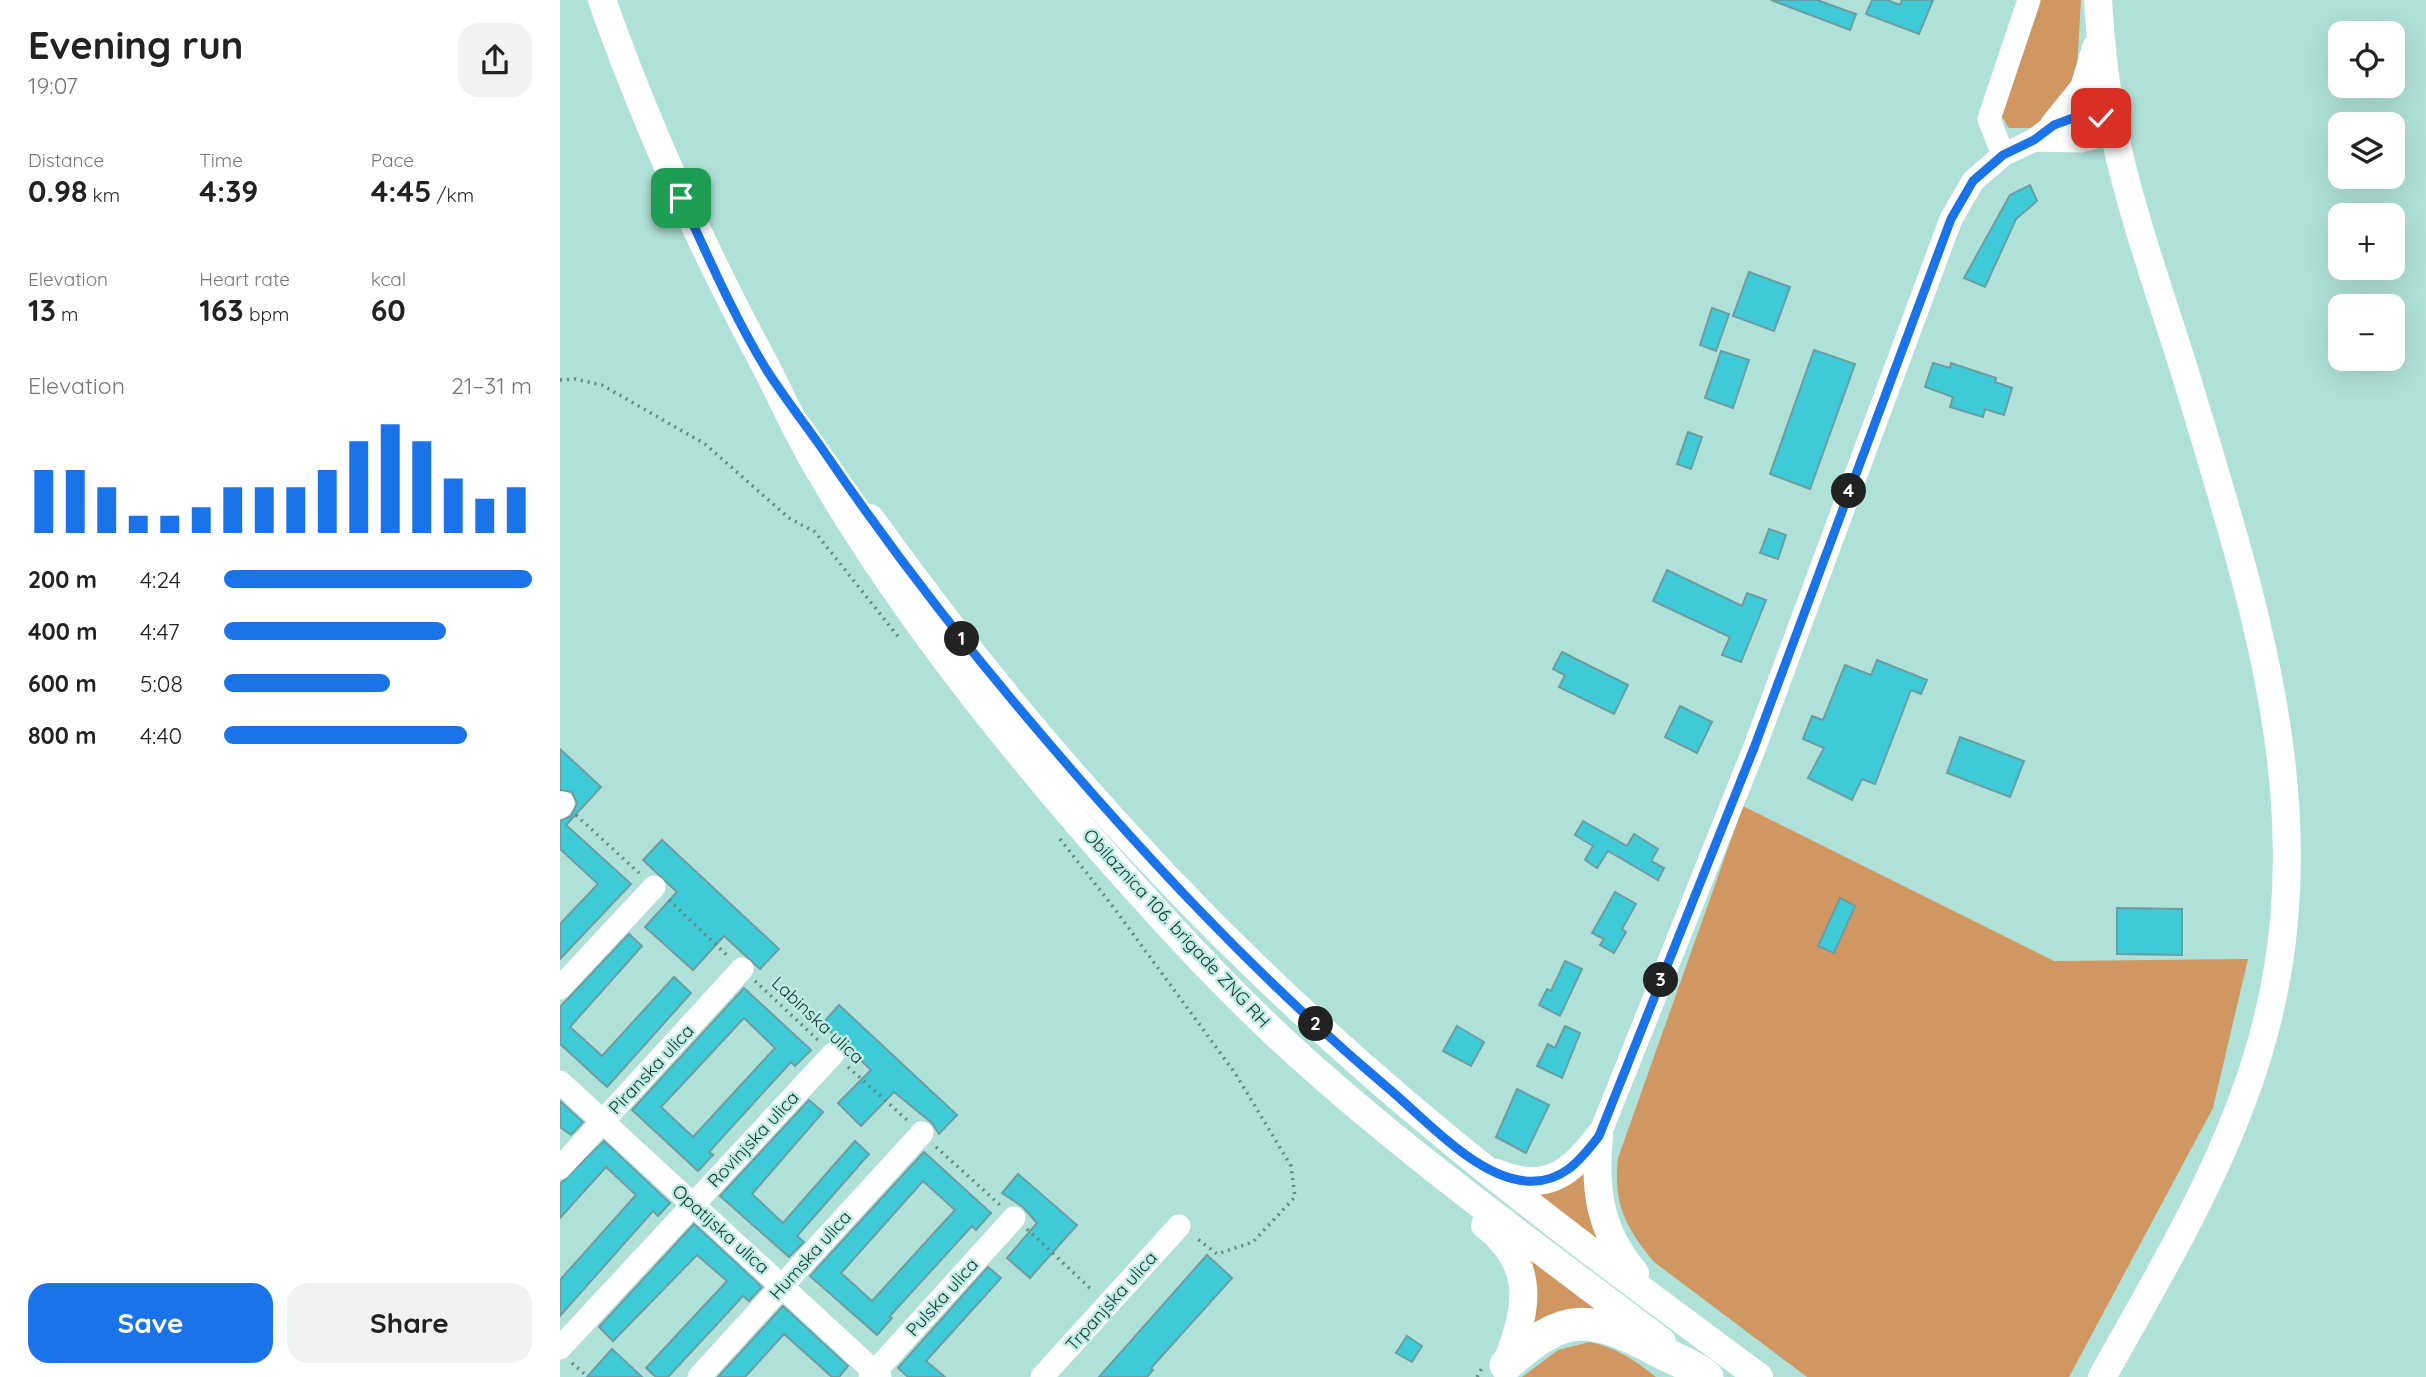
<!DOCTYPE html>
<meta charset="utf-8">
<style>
body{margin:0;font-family:Quicksand,sans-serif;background:#f2f2f2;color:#222;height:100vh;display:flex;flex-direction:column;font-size:26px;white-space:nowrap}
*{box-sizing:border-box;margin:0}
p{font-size:23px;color:#767676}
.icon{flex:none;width:38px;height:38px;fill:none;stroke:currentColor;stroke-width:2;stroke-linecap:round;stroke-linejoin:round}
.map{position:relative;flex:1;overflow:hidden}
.sheet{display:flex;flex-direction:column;background:#fff;width:560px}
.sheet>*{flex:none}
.tools{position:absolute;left:1768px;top:21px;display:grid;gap:14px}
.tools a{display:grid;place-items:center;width:77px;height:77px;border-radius:14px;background:#fff;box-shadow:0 7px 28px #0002;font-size:35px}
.pin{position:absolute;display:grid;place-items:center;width:60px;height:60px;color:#fff;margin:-30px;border-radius:14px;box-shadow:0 4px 10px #0006}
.km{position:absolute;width:35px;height:35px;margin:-18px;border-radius:50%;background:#222;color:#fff;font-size:19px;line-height:35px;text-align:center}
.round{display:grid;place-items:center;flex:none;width:74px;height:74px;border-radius:21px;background:#f2f2f2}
.head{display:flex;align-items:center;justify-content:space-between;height:119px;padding:0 28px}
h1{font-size:38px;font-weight:700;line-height:52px}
.stats{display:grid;grid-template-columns:repeat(3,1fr);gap:10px;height:119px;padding:7px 28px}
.stats div{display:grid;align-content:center}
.stats b{font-size:30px;font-weight:700}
.stats small{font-size:19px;font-weight:400}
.stats p{font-size:19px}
.chart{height:196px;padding:14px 28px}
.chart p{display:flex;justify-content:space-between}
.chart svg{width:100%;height:126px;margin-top:7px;stroke:#1a73e8;stroke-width:6}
.button{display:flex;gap:14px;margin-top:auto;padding:14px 28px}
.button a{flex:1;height:80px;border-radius:21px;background:#1a73e8;color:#fff;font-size:28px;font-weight:700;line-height:80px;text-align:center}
.button a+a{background:#f2f2f2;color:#222}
ul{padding:0 28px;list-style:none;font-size:23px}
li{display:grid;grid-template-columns:112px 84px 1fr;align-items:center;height:52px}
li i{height:18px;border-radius:9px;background:#1a73e8}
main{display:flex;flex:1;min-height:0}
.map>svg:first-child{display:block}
</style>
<main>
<section class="sheet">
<div class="head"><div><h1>Evening run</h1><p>19:07</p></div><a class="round"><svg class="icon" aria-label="share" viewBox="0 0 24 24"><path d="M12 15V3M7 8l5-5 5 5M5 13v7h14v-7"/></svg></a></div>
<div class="stats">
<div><p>Distance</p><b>0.98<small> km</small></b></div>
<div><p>Time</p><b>4:39</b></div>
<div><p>Pace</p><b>4:45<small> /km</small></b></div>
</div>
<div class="stats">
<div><p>Elevation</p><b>13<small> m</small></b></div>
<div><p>Heart rate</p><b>163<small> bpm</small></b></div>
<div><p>kcal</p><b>60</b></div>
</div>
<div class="chart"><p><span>Elevation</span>21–31 m</p>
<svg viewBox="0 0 160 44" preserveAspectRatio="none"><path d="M5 44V22M15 44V22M25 44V28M35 44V38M45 44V38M55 44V35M65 44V28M75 44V28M85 44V28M95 44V22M105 44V12M115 44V6M125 44V12M135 44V25M145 44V32M155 44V28"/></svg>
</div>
<ul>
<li><b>200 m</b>4:24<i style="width:100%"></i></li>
<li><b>400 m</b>4:47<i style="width:72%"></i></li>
<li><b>600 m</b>5:08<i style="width:54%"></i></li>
<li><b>800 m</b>4:40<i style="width:79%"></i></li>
</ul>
<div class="button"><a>Save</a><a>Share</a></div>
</section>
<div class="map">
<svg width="1866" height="1377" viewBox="0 0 1866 1377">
<rect width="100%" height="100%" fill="#afe1d8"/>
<g fill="#d09762">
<polygon points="1479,0 1521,0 1517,70 1513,88 1477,128 1449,128 1440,114"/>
<path d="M 1183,806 L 1494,961 L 1688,959 L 1653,1108 L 1509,1377 L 1247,1377 L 1094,1262 C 1065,1227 1053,1203 1058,1158 Z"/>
<polygon points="1029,1160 1049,1248 962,1188"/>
<polygon points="963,1250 1056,1321 972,1333"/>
<path d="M 1029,1342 C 1056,1347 1074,1360 1096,1377 L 962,1377 L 998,1350 Z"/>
</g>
<g fill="#3ecbd7" stroke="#6c9da2" stroke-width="2" fill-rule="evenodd">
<polygon points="1211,0 1257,0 1296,14 1290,30"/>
<polygon points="1312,0 1327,0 1340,5 1342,0 1373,0 1359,34 1306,14"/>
<polygon points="1470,185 1477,201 1456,219 1425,287 1404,278 1450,195"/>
<polygon points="1189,272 1230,287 1214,331 1173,316"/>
<polygon points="1152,308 1169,314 1156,351 1140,345"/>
<polygon points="1254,350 1295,364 1250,489 1210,474"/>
<polygon points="1161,351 1189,360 1173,408 1145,398"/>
<polygon points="1373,363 1390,368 1391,363 1436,378 1435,382 1452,388 1444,415 1425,409 1423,417 1390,407 1393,397 1365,387"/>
<polygon points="1128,432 1142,437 1131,469 1117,464"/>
<polygon points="1209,529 1226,535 1218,559 1200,553"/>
<polygon points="1107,570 1182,606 1187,593 1206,600 1181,662 1162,655 1170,637 1093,601"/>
<polygon points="1002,652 1068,685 1054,714 999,687 1005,675 993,669"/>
<polygon points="1317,660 1367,680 1361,694 1351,690 1315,784 1302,779 1292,800 1248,778 1264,748 1243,739 1252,716 1263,720 1285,665 1311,675"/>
<polygon points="1120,706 1152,722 1137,753 1105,737"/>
<polygon points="1400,737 1464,761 1450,797 1387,773"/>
<polygon points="0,749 41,787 6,825 71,884 0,959 0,924 38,884 0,849 0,821 11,816 17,804 12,792 0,790"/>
<polygon points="1023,821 1067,846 1074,834 1098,849 1091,861 1104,868 1098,880 1048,851 1037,868 1025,860 1033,846 1015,835"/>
<polygon points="102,840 219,949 200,969 164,936 133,970 85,927 117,892 83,860"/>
<polygon points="1055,892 1076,904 1062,929 1066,932 1054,953 1040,945 1044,939 1032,933"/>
<polygon points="1280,898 1295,906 1274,953 1258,946"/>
<polygon points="1557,908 1622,909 1622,955 1557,954"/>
<polygon points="69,934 82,946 10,1027 42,1056 114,977 131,993 47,1087 0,1044 0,1007"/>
<polygon points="1005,961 1022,969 1000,1016 979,1005 987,989 991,991"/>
<path d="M 184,988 L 251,1050 L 235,1066 L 231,1062 L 149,1152 L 153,1155 L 138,1171 L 72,1110 ZM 184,1018 L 215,1048 L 133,1137 L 101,1107 Z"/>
<polygon points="279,1005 397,1115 379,1134 372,1123 334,1092 301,1126 278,1103 311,1070 262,1024"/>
<polygon points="897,1026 924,1042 911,1066 883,1051"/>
<polygon points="1005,1026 1020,1033 1002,1078 977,1066 988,1044 995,1048"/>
<polygon points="957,1089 989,1105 966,1153 936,1137"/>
<polygon points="249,1100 263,1112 192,1194 223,1223 295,1141 309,1154 237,1236 244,1242 229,1257 160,1196"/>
<polygon points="0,1101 23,1122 11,1135 0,1127"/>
<polygon points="44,1141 110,1203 98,1216 93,1211 0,1316 0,1280 76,1195 46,1167 0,1218 0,1184"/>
<path d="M 364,1152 L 431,1213 L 416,1230 L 412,1226 L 329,1317 L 332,1318 L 317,1335 L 250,1276 ZM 363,1181 L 395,1210 L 312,1301 L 281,1273 Z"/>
<polygon points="458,1174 517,1225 470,1278 447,1258 477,1223 463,1207 442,1193"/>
<polygon points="134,1224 202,1287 189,1301 183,1296 108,1377 96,1377 86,1368 167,1281 137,1255 53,1341 39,1327"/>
<polygon points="647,1255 672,1278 591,1368 593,1370 587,1377 539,1377"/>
<polygon points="428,1267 441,1278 366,1361 385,1377 348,1377 338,1368"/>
<polygon points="223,1306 288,1366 279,1377 272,1377 224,1334 185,1377 158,1377"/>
<polygon points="847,1336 862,1346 852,1362 836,1353"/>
<polygon points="52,1349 82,1377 27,1377"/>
</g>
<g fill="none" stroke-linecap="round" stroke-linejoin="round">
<g stroke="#668983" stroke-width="3.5" stroke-dasharray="2 5" stroke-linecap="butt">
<polyline points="0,380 15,379 42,385 145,444 229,518 255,532 340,639"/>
<polyline points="16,815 80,874"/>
<polyline points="500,839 554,908 675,1073 731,1166 735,1197 693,1242 657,1254 635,1237"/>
<polyline points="109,900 169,957"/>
<polyline points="195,981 259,1041"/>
<polyline points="288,1067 347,1120"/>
<polyline points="376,1147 440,1205"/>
<polyline points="467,1229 533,1291"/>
<polyline points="12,1363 28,1377"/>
<polyline points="917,1377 922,1368"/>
</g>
<g stroke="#fff" stroke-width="23">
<polyline points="1443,155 1429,119 1469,0"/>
<polyline points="0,807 3,803"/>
<polyline points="0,988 94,887"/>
<polyline points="0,1082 320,1377"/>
<polyline points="1039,1136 1194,749 1391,219 1413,181 1443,155 1474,140 1494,125 1513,118 1528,116 1548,122 1555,132 1520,141 1474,140"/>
<polyline points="0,1168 182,969"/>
<polyline points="0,1348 273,1054"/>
<polyline points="139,1377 362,1133"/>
<polyline points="310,1377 454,1218"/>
<polyline points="482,1377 619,1226"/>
</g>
<g stroke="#fff" stroke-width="28">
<path d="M 42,0 C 87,127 142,248 206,367 C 223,400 238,435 258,468 C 339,608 443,738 550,860 C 608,925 667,990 732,1049 C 848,1155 977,1247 1102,1342"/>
<path d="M 1538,0 C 1541,51 1547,101 1558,150 C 1576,228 1604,304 1627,379 C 1699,619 1777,844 1685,1093 C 1649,1193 1594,1284 1542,1377"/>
<polyline points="1494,125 1524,88 1536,48"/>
<path d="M 310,518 C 453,718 621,907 806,1069 C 931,1179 1065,1278 1199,1377"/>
<path d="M 1039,1136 C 1034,1189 1039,1231 1075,1273"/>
<path d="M 936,1173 C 985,1193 1010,1175 1039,1136"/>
<path d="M 925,1225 C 978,1266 967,1310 946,1365"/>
</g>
<path stroke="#fff" stroke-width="33" d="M 946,1365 C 1004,1313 1028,1314 1095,1349 C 1113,1359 1131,1364 1147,1377"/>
</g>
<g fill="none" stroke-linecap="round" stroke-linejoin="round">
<defs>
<path id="route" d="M 121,198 C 148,256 173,315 206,369 C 224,397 244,423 263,450 C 325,541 392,629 464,714 C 576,847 694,975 828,1088 C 865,1119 916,1177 966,1181 C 1001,1184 1020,1161 1039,1136 L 1194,748 L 1391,219 L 1413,181 L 1443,155 L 1474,140 L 1494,125 L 1513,118 L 1541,118"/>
</defs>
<use href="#route" stroke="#fff" stroke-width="14"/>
<use href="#route" stroke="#1a73e8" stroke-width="9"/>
</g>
<g text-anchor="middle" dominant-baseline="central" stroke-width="5" stroke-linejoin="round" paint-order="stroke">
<g font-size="18" fill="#1c302d" stroke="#bceee5">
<text transform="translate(617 928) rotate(47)">Obilaznica 106. brigade ZNG RH</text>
<text transform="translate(258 1020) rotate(43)">Labinska ulica</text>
<text transform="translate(91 1069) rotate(-47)">Piranska ulica</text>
<text transform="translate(193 1139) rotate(-47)">Rovinjska ulica</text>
<text transform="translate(161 1229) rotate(42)">Opatijska ulica</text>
<text transform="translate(250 1255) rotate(-48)">Humska ulica</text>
<text transform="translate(382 1297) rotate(-48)">Pulska ulica</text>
<text transform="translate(551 1301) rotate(-48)">Trpanjska ulica</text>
</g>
</g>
</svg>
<div class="tools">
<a><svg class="icon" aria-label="locate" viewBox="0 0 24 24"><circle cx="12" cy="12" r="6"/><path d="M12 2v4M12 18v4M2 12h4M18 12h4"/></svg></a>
<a><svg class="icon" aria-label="layers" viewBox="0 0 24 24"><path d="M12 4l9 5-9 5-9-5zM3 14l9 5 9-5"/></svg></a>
<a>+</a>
<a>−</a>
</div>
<div class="pin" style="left:121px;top:198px;background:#1e9e55"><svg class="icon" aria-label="arrive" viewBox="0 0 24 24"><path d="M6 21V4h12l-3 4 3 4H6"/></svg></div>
<div class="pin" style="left:1541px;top:118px;background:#d93025"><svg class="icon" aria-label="check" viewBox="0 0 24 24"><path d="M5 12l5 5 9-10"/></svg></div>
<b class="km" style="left:402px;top:639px">1</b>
<b class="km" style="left:756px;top:1024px">2</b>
<b class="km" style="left:1101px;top:980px">3</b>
<b class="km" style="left:1289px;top:491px">4</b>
</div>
</main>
